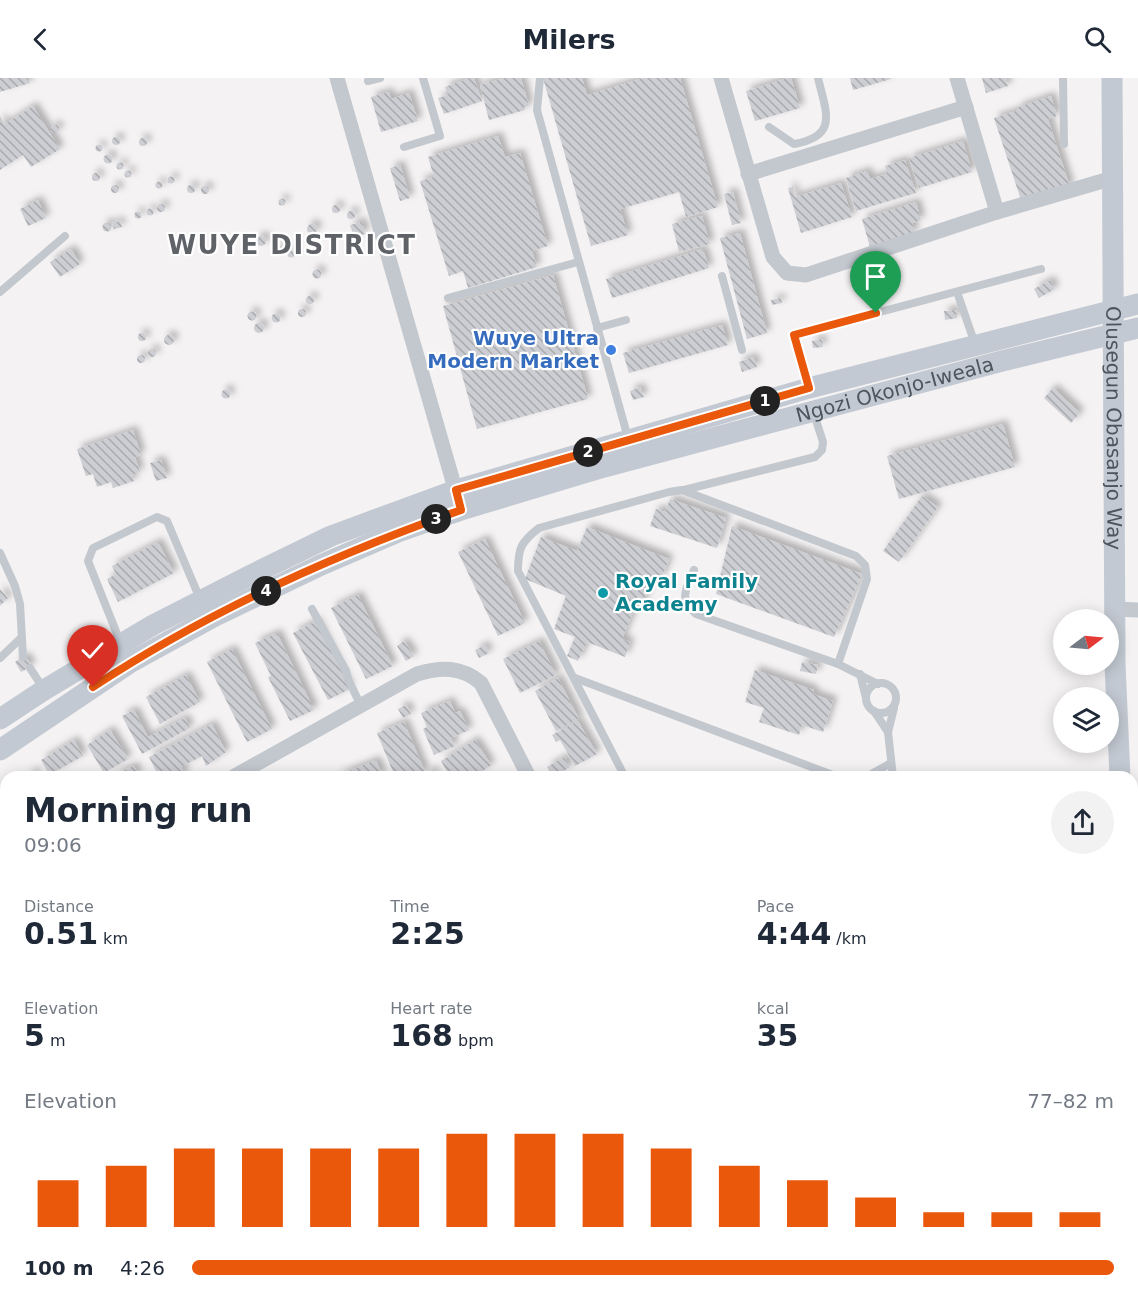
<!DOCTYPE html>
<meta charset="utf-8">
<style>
body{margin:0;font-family:"DejaVu Sans",sans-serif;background:#f2f2f3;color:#1f2937;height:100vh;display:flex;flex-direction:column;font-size:22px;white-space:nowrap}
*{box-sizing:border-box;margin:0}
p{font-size:20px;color:#747a83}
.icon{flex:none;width:33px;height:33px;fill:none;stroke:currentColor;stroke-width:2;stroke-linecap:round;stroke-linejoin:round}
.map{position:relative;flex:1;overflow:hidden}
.side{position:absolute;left:0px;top:693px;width:1138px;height:532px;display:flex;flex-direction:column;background:#fff;border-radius:18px 18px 0 0;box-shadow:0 3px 15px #0003}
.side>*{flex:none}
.needle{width:39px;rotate:74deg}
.tools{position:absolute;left:1053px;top:531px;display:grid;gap:12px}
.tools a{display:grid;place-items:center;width:66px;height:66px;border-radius:50%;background:#fff;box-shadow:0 3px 15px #0003;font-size:30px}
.pin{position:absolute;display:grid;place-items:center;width:51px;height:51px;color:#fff;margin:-62px -26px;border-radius:50% 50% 50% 0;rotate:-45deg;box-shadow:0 0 6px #0007}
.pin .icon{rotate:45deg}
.km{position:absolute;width:30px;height:30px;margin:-15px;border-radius:50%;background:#222;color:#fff;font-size:16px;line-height:30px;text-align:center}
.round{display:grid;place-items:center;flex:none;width:63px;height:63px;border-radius:32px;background:#f2f2f3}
.summary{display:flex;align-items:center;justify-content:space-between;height:102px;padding:0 24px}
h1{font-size:33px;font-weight:800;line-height:45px}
.stats{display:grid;grid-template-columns:repeat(3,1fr);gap:9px;height:102px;padding:6px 24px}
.stats div{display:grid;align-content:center}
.stats b{font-size:30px;font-weight:800}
.stats small{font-size:16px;font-weight:400}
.stats p{font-size:16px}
.chart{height:168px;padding:12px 24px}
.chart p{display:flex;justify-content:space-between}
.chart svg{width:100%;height:108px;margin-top:6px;stroke:#ea580c;stroke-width:6}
ul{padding:0 24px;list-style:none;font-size:20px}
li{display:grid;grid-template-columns:96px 72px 1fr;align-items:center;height:45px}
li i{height:15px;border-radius:8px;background:#ea580c}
header{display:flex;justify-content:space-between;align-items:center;height:78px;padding:0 24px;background:#fff;font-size:27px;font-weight:800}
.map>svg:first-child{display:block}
</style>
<header><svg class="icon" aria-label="back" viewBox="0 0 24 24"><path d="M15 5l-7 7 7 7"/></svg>Milers<svg class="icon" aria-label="search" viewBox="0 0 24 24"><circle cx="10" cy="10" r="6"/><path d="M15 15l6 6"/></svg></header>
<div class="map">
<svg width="1138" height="1225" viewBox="0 0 1138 1225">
<defs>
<pattern id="building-back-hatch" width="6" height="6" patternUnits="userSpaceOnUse" patternTransform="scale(1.5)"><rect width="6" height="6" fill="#cdced3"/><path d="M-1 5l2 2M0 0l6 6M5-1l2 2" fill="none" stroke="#a9aaae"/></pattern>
<filter id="shadow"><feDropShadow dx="4.5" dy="-4.5" stdDeviation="3" flood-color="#0004"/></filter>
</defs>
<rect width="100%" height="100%" fill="#f4f2f2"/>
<g fill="url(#building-back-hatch)" filter="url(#shadow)">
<polygon points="0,0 28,0 30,5 0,14"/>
<polygon points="469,0 474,0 482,23 444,36 438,20 448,17 445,9"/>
<polygon points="505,0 521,0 529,28 524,29 525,32 489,42 480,7"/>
<polygon points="543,0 582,0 587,17 644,0 680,0 718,129 686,139 679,114 620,131 628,157 591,168"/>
<polygon points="788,0 791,0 800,30 755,43 746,13"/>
<polygon points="850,0 890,0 891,1 853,12"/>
<polygon points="982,0 1006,0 1008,8 986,15"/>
<polygon points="389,14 391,21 409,15 418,43 381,54 371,19"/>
<polygon points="1051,18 1057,38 1048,41 1070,109 1022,125 994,40 1019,32 1018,29"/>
<polygon points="33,28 60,71 31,89 23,77 0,92 0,38 5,46"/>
<circle cx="55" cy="51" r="4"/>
<polygon points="498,58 505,79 520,75 548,168 532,173 537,189 468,210 463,193 449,198 420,103 434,99 428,79"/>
<circle cx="116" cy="63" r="4"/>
<circle cx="143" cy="64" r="4"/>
<polygon points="963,63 972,94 919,110 909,80"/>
<circle cx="99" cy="70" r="3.5"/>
<circle cx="108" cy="81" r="4.5"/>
<polygon points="905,82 916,115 856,133 846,100 867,93 870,101 887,96 885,88"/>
<circle cx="120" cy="88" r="3.5"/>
<polygon points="400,87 410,120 400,123 390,90"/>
<circle cx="128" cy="96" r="3.5"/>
<circle cx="96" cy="99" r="4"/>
<circle cx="171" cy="102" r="3.5"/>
<circle cx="159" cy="107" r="3.5"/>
<polygon points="841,105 852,139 801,155 788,110 793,109 795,119"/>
<circle cx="191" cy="111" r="4"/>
<circle cx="115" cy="111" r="4"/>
<circle cx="205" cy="112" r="4"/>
<polygon points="733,114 741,145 732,147 724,116"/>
<circle cx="282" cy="124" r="3.5"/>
<polygon points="38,122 46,140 28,148 20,131"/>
<polygon points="916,124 921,142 912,145 915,155 870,169 862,141"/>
<circle cx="161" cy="130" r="4"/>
<circle cx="336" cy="131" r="4"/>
<circle cx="150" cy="134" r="3.5"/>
<circle cx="351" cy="137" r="4"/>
<circle cx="138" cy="137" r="3.5"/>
<polygon points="702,138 710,166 679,174 672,146"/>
<polygon points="120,143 122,149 114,151 112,145"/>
<polygon points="362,144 365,156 354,159 350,147"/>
<circle cx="107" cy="149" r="4.5"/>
<circle cx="312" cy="151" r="5"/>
<polygon points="740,155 767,255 747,261 720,160"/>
<circle cx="261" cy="163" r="5"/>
<circle cx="280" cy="171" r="3.5"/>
<polygon points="71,171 80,186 60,199 50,184"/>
<polygon points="703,171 709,190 612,220 606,201"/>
<circle cx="291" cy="176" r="3.5"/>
<circle cx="317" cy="196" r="4.5"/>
<polygon points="553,197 588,321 477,351 443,228"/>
<polygon points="1050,202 1055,211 1039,220 1034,211"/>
<circle cx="310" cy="222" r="4"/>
<polygon points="781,220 782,225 772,227 771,222"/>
<circle cx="302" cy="235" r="4"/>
<polygon points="956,232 957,240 945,242 944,233"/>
<circle cx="252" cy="238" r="4.5"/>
<circle cx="276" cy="240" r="4.5"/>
<circle cx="259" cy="250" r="5"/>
<polygon points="722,247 728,267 629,295 623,275"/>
<circle cx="142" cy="259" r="4"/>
<circle cx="169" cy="262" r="5"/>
<polygon points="822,261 823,269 813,270 812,263"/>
<circle cx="152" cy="275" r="4"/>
<circle cx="141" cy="281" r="4"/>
<polygon points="753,279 757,289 742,294 739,284"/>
<polygon points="640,309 644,319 633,322 630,313"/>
<polygon points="1053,310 1080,335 1071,345 1044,320"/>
<circle cx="226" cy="316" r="4.5"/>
<polygon points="1003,346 1015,389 899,421 887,378"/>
<polygon points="133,352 141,377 135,379 140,394 132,397 134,403 113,410 111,404 97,409 93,396 86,398 77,371"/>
<polygon points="161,382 167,400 156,403 150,385"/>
<polygon points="922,418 938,429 899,484 883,473"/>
<polygon points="670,421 726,440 717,470 650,448 656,431 665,434"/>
<polygon points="732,448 862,496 834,559 716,516"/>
<polygon points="587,449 669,481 661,501 653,498 639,534 634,532 622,561 630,564 625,579 587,564 578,583 567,578 575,559 554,551 566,518 525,501 541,459 577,473"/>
<polygon points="485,461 525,545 498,558 458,474"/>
<polygon points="158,464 174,495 118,524 107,501 116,496 112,488"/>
<polygon points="0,511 8,520 0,528"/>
<polygon points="358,517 393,588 366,601 331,530"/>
<polygon points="316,543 350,611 328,622 293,555"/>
<polygon points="277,555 314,632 290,643 268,599 271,598 255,565"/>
<polygon points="404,563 414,578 406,583 397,568"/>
<polygon points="539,563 556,597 520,615 503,581"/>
<polygon points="485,567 489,575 479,580 475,572"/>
<polygon points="232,571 272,651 247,664 207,584"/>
<polygon points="25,578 32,588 21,594 15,584"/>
<polygon points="802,584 818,587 816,596 800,593"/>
<polygon points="755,592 814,612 813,616 833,623 823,654 802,647 799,657 759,644 764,630 745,624"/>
<polygon points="186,597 200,624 160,646 146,619"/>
<polygon points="558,600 579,641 556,653 535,613"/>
<polygon points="450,623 455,635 460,633 469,652 451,660 455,668 434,677 423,651 427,649 421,635"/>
<polygon points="406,627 411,636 403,640 398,631"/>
<polygon points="134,632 148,659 185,640 190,650 142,676 122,638"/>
<polygon points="578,643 597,676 575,688 560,662 556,664 552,657"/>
<polygon points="404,644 425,694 414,699 395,699 377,655"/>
<polygon points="212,646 226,674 206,688 202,678 181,689 186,699 174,699 172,694 159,699 149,679"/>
<polygon points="110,652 128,681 104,695 87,667"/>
<polygon points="74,662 83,678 49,697 41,682"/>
<polygon points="475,662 491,687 474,699 450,699 441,683"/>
<polygon points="564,679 570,689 553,699 547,689"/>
<polygon points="376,682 383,699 334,699"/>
<polygon points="134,688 139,699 109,699"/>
<polygon points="433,692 437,699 422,699"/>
<polygon points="34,693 38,699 25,699"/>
<polygon points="6,769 6,789 0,783 0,775"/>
<polygon points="6,799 6,815 2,818 0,814 0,803"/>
<polygon points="5,874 6,915 0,920 0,878"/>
<polygon points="6,918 6,934 0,939 0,923"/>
<polygon points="0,949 6,959 6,1000 0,1004"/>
<polygon points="1133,1028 1138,1045 1138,1138 1132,1139"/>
<polygon points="2,1046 6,1051 6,1084 1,1089 0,1048"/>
<polygon points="1132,1164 1136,1164 1134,1180 1132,1180"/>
<polygon points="1132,1215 1138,1216 1138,1225 1105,1225 1106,1220 1132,1220"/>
<polygon points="388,1220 400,1220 406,1225 383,1225"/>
<polygon points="427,1220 444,1220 437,1225 432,1225"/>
<polygon points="475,1220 516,1220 512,1225 476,1225 473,1223"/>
</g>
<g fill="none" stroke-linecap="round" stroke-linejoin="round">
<g stroke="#c2c8ce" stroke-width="8">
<polyline points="540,0 537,32 628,360"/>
<polyline points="1063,0 1064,66"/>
<polyline points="368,3 380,0"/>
<path d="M 769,49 L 794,66 C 839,58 826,34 818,0"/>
<polyline points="404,69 440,58 423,0"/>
<polyline points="722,198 742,272"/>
<polyline points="0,214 65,158"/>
<polyline points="957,214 975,266"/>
<polyline points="448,220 578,184"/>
<polyline points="597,250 626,242"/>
<polyline points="808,309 794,257 1041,191"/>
<polyline points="684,412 815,379 822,372 823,364 814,336"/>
<polyline points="0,475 15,508 20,526 23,579"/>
<path d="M 694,492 C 686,512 678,520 696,536 L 838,586 L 878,606"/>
<polyline points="312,531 346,593 348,601 361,628"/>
<polyline points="121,566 88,483 93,470 157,439 167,443 200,521"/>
<polyline points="0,580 21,560"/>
<polyline points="30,590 43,610"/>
<polyline points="860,596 866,620"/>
<polyline points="575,600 838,699"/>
<circle cx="881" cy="620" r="15"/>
<polyline points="874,633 888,654"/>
<path d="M 625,699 L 518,493 C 518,470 521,464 539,450 L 669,414 L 682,412 L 856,478 L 865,487 L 867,501 L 838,586"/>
<polyline points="866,699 891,685"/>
<polyline points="893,699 888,654 894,630"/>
<polyline points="678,1225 678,1220"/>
</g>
<g stroke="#c2c8ce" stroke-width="15">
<polyline points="337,0 458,421"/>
<polyline points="721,0 773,179 787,195 806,197 997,134 1113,100"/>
<polyline points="957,0 997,134"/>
<polyline points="748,96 966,29"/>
<polyline points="1114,531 1138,532"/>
<path d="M 233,699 L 417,596 C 441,589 461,588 481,605 L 529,699"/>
<polyline points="1132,727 1138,727"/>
<polyline points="0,839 6,835"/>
<polyline points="0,1014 6,1010"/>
<polyline points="0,1135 6,1141"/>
<polyline points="0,1217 6,1212"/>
<polyline points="747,1220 796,1222 852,1220"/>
<polyline points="1083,1220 1086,1225"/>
</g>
<g stroke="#c2c9d2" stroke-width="21">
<path id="s1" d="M 1112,0 L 1115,586 L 1120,699"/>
<polyline points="0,641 44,612 153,547 251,497 331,458 456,412 809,310 1138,226"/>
<path id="s2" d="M 0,672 L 131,584 L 215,538 L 321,487 L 400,453 L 461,432 L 604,389 L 1002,283 L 1138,250"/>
<polyline points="1132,808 1138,846"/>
</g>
</g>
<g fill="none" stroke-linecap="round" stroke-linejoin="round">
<defs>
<path id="route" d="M 93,609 C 207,534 333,477 461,432 L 456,412 L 809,310 L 794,257 L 876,235"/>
</defs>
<use href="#route" stroke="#fff" stroke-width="12"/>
<use href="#route" stroke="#ea580c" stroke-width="8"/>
</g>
<circle fill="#3f7fe0" stroke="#fff" stroke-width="2" cx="611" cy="272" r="6"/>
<circle fill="#0f9aa8" stroke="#fff" stroke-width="2" cx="603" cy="515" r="6"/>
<g text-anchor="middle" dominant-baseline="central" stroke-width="4.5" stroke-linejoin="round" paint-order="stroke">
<g font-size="20" font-weight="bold" fill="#366cbe" stroke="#fff" text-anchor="end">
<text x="599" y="260">Wuye Ultra<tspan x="599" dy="23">Modern Market</tspan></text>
</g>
<g font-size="20" fill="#4c545d" stroke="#fff">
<text stroke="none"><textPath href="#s2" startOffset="972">Ngozi Okonjo-Iweala</textPath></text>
<text stroke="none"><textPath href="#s1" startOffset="350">Olusegun Obasanjo Way</textPath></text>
</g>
<g font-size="20" font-weight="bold" fill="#0d838f" stroke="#fff" text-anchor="start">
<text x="615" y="503">Royal Family<tspan x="615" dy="23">Academy</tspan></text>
</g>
<g font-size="26" font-weight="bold" letter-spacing="1.5" fill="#5f6266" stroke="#fff">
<text x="292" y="167">WUYE DISTRICT</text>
</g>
</g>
</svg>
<div class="tools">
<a><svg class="needle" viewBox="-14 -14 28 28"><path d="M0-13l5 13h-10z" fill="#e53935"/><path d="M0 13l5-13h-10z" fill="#747a83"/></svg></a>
<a><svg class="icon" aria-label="layers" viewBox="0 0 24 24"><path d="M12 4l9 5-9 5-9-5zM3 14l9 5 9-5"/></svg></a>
</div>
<div class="pin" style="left:876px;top:235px;background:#1e9e55"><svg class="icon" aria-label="arrive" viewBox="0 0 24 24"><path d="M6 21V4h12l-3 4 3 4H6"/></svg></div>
<div class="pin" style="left:93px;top:609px;background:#d93025"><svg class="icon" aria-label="check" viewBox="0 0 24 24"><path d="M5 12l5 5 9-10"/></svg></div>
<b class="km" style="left:765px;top:323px">1</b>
<b class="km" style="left:588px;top:374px">2</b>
<b class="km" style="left:436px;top:441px">3</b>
<b class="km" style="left:266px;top:513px">4</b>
<section class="side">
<div class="summary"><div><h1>Morning run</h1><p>09:06</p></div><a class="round"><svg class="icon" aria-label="share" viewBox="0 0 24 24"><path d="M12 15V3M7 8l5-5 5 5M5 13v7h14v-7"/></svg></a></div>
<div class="stats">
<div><p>Distance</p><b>0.51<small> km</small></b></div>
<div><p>Time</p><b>2:25</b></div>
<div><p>Pace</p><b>4:44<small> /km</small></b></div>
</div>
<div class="stats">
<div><p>Elevation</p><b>5<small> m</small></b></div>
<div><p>Heart rate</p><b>168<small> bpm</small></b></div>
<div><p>kcal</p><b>35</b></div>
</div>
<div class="chart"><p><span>Elevation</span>77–82 m</p>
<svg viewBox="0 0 160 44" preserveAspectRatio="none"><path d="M5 44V25M15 44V19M25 44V12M35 44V12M45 44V12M55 44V12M65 44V6M75 44V6M85 44V6M95 44V12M105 44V19M115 44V25M125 44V32M135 44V38M145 44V38M155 44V38"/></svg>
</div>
<ul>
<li><b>100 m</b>4:26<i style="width:100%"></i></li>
</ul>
</section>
</div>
